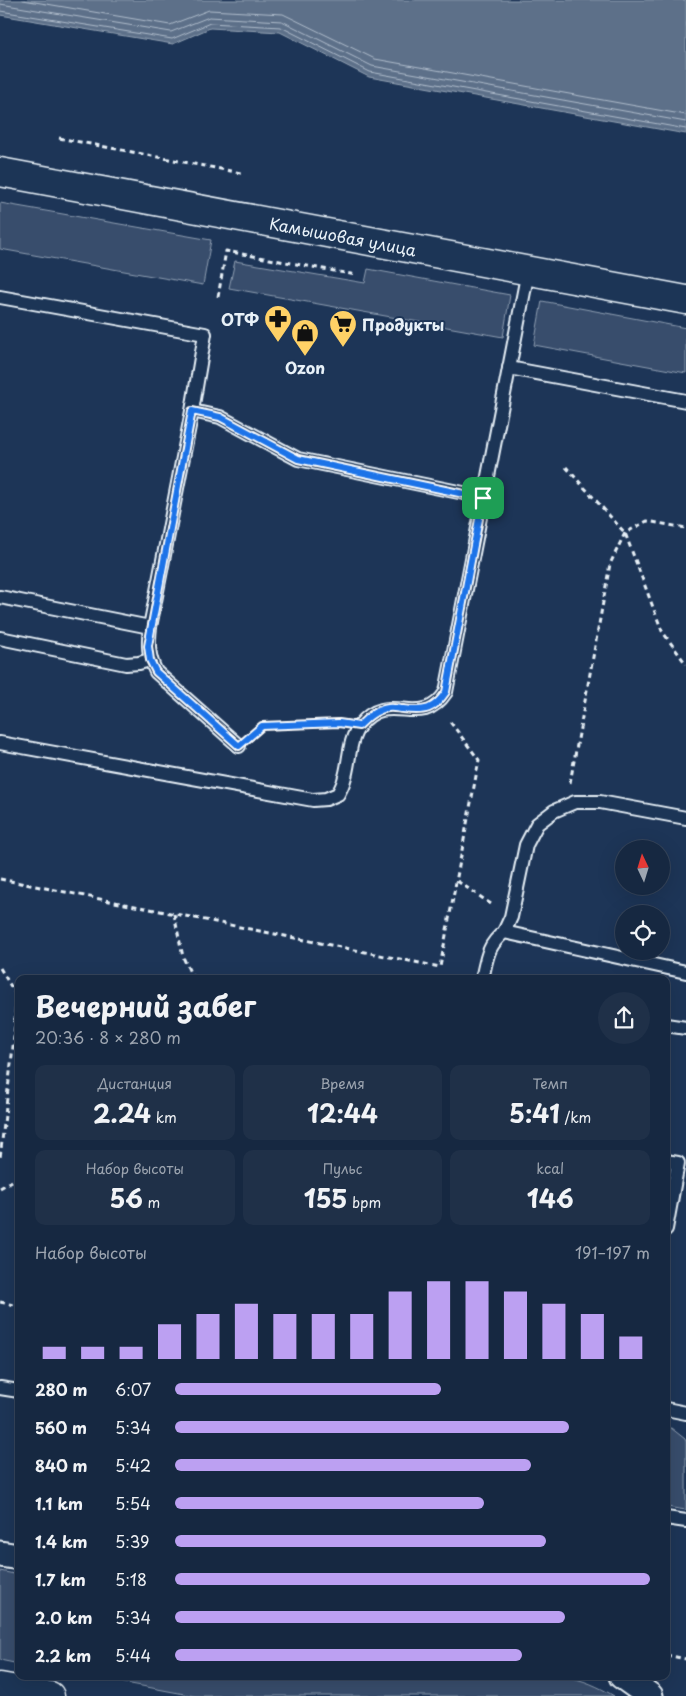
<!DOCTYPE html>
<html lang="ru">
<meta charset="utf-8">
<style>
body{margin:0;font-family:"Playpen Sans",sans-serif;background:#1f3048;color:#f1f3f6;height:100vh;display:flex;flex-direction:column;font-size:19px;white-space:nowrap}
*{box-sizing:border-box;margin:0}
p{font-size:16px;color:#9ea6b1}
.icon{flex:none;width:28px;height:28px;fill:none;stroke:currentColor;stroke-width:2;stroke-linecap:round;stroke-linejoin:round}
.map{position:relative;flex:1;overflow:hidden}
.panel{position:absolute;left:15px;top:975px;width:655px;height:705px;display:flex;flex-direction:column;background:#162841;border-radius:10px;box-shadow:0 5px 20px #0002,0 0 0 1px #35445a}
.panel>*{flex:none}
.needle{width:32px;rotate:356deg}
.buttons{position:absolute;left:615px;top:840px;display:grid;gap:10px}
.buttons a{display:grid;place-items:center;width:55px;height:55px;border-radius:50%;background:#162841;box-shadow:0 5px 20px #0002,0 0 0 1px #35445a;font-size:25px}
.pin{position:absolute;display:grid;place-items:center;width:42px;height:42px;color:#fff;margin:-21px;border-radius:10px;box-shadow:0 2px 8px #0006}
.round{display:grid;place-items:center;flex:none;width:52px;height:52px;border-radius:26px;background:#1f3048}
.summary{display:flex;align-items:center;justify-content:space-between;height:85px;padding:0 20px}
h1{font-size:28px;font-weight:700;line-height:38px}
.metrics{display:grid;grid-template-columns:repeat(3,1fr);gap:8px;height:85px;padding:5px 20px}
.metrics div{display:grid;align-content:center;border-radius:10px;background:#1f3048;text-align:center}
.metrics b{font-size:25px;font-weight:700}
.metrics small{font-size:14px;font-weight:400}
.metrics p{font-size:14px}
.chart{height:140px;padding:10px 20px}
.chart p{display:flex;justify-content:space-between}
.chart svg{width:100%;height:90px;margin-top:5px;stroke:#bca0f2;stroke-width:6}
ul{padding:0 20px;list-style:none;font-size:16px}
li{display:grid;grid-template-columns:80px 60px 1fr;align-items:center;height:38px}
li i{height:12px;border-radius:6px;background:#bca0f2}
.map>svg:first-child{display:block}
</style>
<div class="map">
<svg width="686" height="1696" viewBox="0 0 686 1696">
<rect width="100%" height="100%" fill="#1d3557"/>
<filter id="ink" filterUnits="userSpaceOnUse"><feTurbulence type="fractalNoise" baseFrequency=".02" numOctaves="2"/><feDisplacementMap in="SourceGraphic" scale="10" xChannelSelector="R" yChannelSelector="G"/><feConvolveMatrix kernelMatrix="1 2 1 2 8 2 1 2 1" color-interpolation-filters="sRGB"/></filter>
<g filter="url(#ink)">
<g fill="#374d6c" stroke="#909fb2">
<polygon points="0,203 211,240 203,285 0,249"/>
<polygon points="235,261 365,283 368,269 510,295 503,337 229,288"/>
<polygon points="542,301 686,328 686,373 534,345"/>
<polygon points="671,1428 685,1439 686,1442 686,1510 666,1507 666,1429"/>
<polygon points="0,1571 19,1575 19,1664 0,1660"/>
<path d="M 88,1676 L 564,1676 C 583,1680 598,1686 614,1696 L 195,1696 Z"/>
</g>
<polygon fill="#5d7089" stroke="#95a4b5" points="0,0 686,0 686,134 369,77 280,32 210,28 173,44 0,15"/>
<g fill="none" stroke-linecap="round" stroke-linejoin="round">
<g stroke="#b0bdcc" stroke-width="1">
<polyline points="23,0 170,25 209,10 283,14 375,59 686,115"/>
<polyline points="0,4 171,32 209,17 282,21 372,66 686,122"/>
<polyline points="0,11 172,39 210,23 281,27 370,72 686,129"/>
</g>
<defs>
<g id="service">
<polyline points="0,297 205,334 192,411 220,417 298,459 483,497"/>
<polyline points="509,368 686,401"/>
<polyline points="0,597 150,627 192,411"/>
<path d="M 150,627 C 148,644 148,656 156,672 L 239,746"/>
<polyline points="0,638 126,664 139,663 150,660"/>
<path d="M 0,743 L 313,800 L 326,799 L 338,794 C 340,790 343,785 344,780 C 350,763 348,740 360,725 C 389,688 420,732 446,692 L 528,271"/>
<polyline points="504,932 511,917 526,845 537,824 554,811 575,802 600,802 686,818"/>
<path d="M 482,979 C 487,958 487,946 504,932 L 686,972"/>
<polyline points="666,1025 686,1028"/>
<polyline points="666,1161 678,1163 666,1229"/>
<polyline points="0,1388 19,1391"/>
<polyline points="666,1409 686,1413"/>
<polyline points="666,1518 686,1521"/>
</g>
<g id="minor">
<polyline points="0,1554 19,1557"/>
<polyline points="622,1676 650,1696"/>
</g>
<g id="tertiary">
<path id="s1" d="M 0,172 L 686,300"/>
</g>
<polyline id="secondary" points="0,1687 50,1696"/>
</defs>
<use href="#service" stroke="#e8f1f8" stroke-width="16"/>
<use href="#minor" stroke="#e8f1f8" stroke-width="29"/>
<use href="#tertiary" stroke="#e8f1f8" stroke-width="31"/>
<use href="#secondary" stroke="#e8f1f8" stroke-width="31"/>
<g stroke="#e8f1f8" stroke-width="3" stroke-dasharray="5 4" stroke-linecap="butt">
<polyline points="59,138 241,173"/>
<polyline points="218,297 226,251 356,275"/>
<polyline points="566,467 625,533 662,631 686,664"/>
<polyline points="252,735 262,726 338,723"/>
<polyline points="570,783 610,564 625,533 647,521 686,528"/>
<polyline points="0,879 440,967 479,760 448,719"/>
<polyline points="457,881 494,906"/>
<polyline points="174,914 183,957 193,979"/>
<polyline points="0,968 16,995 14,1038 0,1158"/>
<polyline points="0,1188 19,1177"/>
<polyline points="0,1302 19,1306"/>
<polyline points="666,1655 686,1659"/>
</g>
<use href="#service" stroke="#1d3557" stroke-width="12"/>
<use href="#minor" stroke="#1d3557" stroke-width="25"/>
<use href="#tertiary" stroke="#1d3557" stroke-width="28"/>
<use href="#secondary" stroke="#1d3557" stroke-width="28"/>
</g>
</g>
<g fill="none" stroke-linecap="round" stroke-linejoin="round" filter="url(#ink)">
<defs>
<path id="route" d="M 192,411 L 220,417 L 298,459 L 483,498 L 446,692 C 434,710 425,712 403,709 C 399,709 393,707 388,708 C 375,710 367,718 359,726 L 339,723 L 262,726 L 239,746 L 156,672 L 150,660 L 148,646 Z"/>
</defs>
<use href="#route" stroke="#fff" stroke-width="10"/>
<use href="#route" stroke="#1a73e8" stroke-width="6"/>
</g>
<defs>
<symbol id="pharmacy-pin" viewBox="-11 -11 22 30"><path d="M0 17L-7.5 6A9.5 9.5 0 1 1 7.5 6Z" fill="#ffd166" stroke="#1d3557"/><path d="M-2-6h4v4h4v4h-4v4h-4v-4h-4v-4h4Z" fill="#111"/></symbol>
<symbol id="supermarket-pin" viewBox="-11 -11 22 30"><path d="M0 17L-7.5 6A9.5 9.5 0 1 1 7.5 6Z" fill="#ffd166" stroke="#1d3557"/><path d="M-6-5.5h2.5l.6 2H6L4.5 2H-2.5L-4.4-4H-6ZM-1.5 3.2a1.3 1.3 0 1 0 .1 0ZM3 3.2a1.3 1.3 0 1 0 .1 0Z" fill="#111"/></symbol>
<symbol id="shop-pin" viewBox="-11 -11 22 30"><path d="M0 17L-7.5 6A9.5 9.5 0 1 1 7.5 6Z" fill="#ffd166" stroke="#1d3557"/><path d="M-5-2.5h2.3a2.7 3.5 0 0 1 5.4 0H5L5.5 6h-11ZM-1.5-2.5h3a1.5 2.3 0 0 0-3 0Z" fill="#111"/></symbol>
</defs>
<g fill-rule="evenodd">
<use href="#pharmacy-pin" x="262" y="303" width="32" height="43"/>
<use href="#supermarket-pin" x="327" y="308" width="32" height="43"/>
<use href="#shop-pin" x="289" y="317" width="32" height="43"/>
</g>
<g text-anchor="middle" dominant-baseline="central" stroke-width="4" stroke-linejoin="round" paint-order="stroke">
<g font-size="16" fill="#e8f1f8" stroke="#1d3557">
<text stroke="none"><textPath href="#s1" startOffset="349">Камышовая улица</textPath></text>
</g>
<g font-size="16" font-weight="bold" fill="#e8f1f8" stroke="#1d3557" text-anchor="end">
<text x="259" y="319">ОТФ</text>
<text x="362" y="324" text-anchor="start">Продукты</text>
<text x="305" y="367" text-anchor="middle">Ozon</text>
</g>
</g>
</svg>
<div class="buttons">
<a><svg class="needle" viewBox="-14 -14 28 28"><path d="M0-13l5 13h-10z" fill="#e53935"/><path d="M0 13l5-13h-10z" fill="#9ea6b1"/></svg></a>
<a><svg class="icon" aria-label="locate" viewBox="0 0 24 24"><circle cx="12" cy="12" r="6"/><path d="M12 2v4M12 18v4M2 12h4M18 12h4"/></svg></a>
</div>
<div class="pin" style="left:483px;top:498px;background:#1e9e55"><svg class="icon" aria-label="arrive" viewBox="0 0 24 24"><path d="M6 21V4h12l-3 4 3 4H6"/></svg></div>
<section class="panel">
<div class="summary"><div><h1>Вечерний забег</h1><p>20:36 · 8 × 280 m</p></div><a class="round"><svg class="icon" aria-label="share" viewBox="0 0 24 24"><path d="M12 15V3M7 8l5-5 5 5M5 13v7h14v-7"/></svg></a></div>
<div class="metrics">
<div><p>Дистанция</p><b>2.24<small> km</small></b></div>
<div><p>Время</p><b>12:44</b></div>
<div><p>Темп</p><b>5:41<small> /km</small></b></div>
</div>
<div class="metrics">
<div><p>Набор высоты</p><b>56<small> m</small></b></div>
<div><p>Пульс</p><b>155<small> bpm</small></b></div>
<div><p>kcal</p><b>146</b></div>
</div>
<div class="chart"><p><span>Набор высоты</span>191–197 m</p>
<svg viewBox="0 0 160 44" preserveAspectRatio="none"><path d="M5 44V38M15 44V38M25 44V38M35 44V27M45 44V22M55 44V17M65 44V22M75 44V22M85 44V22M95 44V11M105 44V6M115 44V6M125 44V11M135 44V17M145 44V22M155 44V33"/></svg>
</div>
<ul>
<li><b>280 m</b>6:07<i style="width:56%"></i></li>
<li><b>560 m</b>5:34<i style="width:83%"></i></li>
<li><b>840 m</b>5:42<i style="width:75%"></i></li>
<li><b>1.1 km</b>5:54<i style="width:65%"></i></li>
<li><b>1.4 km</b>5:39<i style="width:78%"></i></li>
<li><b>1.7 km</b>5:18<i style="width:100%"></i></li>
<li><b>2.0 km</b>5:34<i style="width:82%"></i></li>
<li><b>2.2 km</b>5:44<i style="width:73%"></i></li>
</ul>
</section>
</div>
